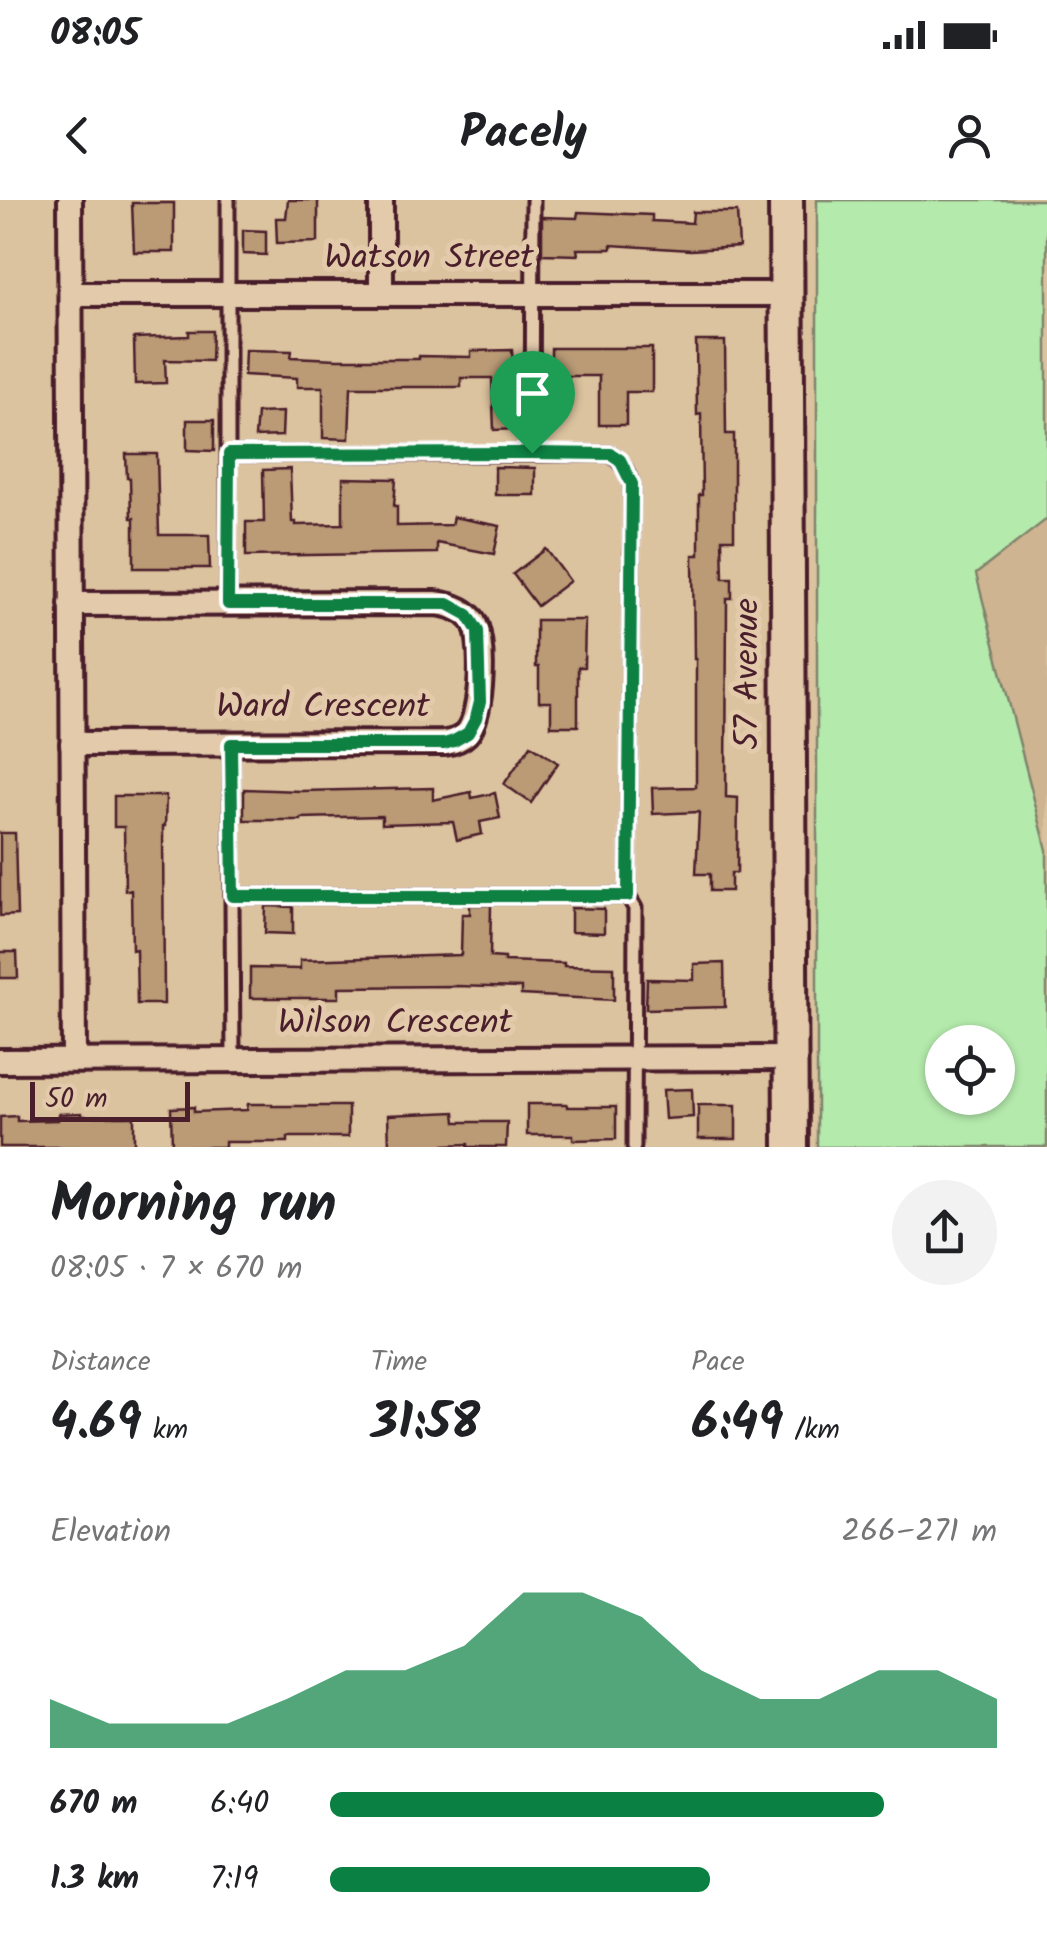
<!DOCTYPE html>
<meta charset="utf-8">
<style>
body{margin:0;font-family:Kalam,sans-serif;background:#f2f2f2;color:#202124;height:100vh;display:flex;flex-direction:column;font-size:38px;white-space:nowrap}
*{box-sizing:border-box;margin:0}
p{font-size:32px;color:#757577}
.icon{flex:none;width:55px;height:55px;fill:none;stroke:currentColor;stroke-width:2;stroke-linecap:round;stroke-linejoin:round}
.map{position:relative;height:947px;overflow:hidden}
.sheet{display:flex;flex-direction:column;background:#fff;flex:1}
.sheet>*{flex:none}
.controls{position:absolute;left:925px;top:825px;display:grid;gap:20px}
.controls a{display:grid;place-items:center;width:90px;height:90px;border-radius:50%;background:#fff;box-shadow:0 2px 8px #0004;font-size:50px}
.scale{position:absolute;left:30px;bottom:25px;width:160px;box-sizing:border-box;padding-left:10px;border:5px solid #4a1f2b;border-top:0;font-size:28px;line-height:35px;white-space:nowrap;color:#4a1f2b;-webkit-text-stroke:8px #e2caab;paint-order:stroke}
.pin{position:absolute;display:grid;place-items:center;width:85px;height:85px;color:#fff;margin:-102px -42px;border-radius:50% 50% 50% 0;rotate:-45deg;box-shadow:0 0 10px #0007}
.pin .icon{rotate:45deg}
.round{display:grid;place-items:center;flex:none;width:105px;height:105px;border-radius:52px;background:#f2f2f2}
.overview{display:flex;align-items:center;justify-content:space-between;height:170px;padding:0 50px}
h1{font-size:55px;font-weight:800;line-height:75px}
.stats{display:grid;grid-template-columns:repeat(3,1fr);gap:15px;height:170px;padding:10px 50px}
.stats div{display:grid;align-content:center}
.stats b{font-size:50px;font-weight:800}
.stats small{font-size:28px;font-weight:400}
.stats p{font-size:28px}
.chart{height:280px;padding:20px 50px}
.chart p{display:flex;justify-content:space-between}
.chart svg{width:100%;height:180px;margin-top:10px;fill:#0b8043;opacity:.7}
ul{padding:0 50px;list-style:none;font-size:32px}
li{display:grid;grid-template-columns:160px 120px 1fr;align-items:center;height:75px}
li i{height:25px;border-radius:12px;background:#0b8043}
.status{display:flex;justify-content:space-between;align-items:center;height:70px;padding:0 50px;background:#fff;direction:ltr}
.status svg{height:28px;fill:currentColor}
header{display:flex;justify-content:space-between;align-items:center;height:130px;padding:0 50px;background:#fff;font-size:45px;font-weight:800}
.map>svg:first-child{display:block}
</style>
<div class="status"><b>08:05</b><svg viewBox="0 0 49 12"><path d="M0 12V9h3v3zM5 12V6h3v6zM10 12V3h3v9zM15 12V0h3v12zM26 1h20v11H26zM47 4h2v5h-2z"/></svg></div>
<header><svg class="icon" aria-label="back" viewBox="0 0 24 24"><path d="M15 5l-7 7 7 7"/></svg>Pacely<svg class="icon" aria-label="person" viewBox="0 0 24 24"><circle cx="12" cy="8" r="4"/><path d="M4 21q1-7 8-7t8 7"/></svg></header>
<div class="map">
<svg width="1047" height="947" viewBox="0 0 1047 947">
<rect width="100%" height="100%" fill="#dcc39f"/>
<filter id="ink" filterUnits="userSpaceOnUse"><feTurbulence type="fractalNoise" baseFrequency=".01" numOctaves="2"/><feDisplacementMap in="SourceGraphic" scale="20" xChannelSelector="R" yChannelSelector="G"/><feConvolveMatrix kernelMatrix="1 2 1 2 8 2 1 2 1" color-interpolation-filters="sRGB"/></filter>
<g filter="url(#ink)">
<polygon fill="#cfb491" points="1047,319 1047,650 976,373"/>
<path fill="#b4eaac" stroke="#7f846c" stroke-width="2.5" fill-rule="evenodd" d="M 817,0 L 1047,0 L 1047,319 L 976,374 L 1047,650 L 1047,947 L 817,947 ZM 998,842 L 998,898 L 942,898 L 942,842 Z"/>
<g fill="#ba9b76" stroke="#4a1f2b" stroke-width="2.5">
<polygon points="288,0 318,0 318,42 277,43 276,18 286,18"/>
<polygon points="132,3 174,3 174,52 134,52"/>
<polygon points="578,12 652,15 652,21 692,23 693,12 737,12 739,47 691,50 611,45 611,49 577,49 578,55 542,54 542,17 577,18"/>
<polygon points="243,30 266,31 266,55 243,54"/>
<polygon points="189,131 212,131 211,161 165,160 166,183 135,184 134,138 189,136"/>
<polygon points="696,141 725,141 726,234 734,234 734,339 722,339 723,378 732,378 732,398 727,398 726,597 738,598 737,673 731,673 731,691 710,691 710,674 696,674 699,612 653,614 652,588 696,587 696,459 694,459 693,355 699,355 699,295 702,295 701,214 697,215"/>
<polygon points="551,148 652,148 652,192 626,192 626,225 599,225 599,176 551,176"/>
<polygon points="245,150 292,151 291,157 338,159 419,159 419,156 471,157 471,151 512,150 517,229 494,230 492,178 461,178 461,187 351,187 349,239 323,238 323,187 297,187 297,178 244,175"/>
<polygon points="283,212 282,236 255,237 257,213"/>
<polygon points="187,220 214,220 214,251 187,250"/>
<polygon points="126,254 157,254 159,335 209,335 210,368 134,368 134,318 131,318 130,278 127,278"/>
<polygon points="495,267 535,268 535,295 495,295"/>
<polygon points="290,269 292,322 296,322 296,325 343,324 343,278 396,279 394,306 397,306 397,326 451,325 453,317 500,326 494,354 437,343 437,353 246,356 246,322 264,322 263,270"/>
<polygon points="546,349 570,381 537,406 513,374"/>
<polygon points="536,420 585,420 584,467 578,467 578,526 551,526 551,502 539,502 539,467 536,467"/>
<polygon points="531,545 558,563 531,603 504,584"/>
<polygon points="433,588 433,600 471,592 472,598 495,593 500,618 480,622 482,634 457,640 453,622 382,624 382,616 301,618 301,620 244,620 244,589 301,591"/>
<polygon points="114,596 166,596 165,626 163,626 164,804 137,804 136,749 132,750 131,690 125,690 124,627 114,627"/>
<polygon points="0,633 15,633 17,715 0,716"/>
<polygon points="470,705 491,705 490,757 504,758 504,761 564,763 564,766 614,767 614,800 521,795 521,788 456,786 339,787 339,798 250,798 250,768 300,769 300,760 461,755 462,714 470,714"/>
<polygon points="266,706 293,707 293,734 265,733"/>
<polygon points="571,708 604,709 604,733 571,732"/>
<polygon points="0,752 17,752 18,778 0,778"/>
<polygon points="724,763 725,807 646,809 647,779 694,780 694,764"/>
<polygon points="692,889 693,917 665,919 663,890"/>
<polygon points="248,904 272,904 272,906 348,906 348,937 288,937 288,942 225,942 225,947 172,947 171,908 194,907 194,912 247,910"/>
<polygon points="527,904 567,904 567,907 616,907 616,939 573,940 573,935 527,935"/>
<rect x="698" y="905" width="38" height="34"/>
<polygon points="455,912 456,922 507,922 506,947 468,947 468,944 389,947 388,915"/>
<polygon points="82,913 82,916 134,916 134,947 0,947 0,917 17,916 17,921 58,920 58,914"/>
</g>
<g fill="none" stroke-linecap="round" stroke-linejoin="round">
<defs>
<g id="lane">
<polyline points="532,253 533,0"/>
<path d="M 229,254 L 611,254 C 622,262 627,271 632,284 L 628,696 L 635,708 L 634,947"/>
<polyline points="228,404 228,0"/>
<polyline points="231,543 233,860"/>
<polyline points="233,696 628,696"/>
</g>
<g id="street">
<polyline points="70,0 74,860"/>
<polyline points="381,0 381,94"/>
<polyline points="71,94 787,94"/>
<path d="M 71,404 L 436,403 C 449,405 462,408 472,419 C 486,436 483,517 466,534 C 460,540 452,542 445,543 L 72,544"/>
<polyline points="0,861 790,858"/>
</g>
<polyline id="secondary" points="786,0 791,947"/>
</defs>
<use href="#lane" stroke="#4a1f2b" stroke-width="19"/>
<use href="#street" stroke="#4a1f2b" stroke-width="30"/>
<use href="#secondary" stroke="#4a1f2b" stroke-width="40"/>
<use href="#lane" stroke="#e2caab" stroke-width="11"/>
<use href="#street" stroke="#e2caab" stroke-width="22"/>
<use href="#secondary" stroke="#e2caab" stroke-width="32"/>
</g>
</g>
<g fill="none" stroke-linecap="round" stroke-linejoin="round" filter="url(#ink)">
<defs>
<polygon id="route" points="532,253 611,254 620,260 632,284 628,696 233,696 231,544 444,544 454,541 468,533 476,518 480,502 478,431 468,415 448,404 228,404 229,254"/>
</defs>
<use href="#route" stroke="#fff" stroke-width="20"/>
<use href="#route" stroke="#0b8043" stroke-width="12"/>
</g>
<g text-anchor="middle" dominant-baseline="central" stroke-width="10" stroke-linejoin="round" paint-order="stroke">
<g font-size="35" fill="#4a1f2b" stroke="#e2caab">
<text x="429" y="59">Watson Street</text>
<text transform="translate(749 474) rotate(-90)">57 Avenue</text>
<text x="323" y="508">Ward Crescent</text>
<text x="395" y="824">Wilson Crescent</text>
</g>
</g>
</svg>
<div class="controls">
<a><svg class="icon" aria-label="locate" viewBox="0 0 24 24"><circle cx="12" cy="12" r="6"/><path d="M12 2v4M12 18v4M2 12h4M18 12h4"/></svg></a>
</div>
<div class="scale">50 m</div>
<div class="pin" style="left:532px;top:253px;background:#1e9e55"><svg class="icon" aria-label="arrive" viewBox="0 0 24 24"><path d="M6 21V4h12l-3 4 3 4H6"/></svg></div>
</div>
<section class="sheet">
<div class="overview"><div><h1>Morning run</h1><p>08:05 · 7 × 670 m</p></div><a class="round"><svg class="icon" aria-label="share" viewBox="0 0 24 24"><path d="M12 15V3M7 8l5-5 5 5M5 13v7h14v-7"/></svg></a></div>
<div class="stats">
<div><p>Distance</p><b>4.69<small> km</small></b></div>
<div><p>Time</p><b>31:58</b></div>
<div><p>Pace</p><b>6:49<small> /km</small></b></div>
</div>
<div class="chart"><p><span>Elevation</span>266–271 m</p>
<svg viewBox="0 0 160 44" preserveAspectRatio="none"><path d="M0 44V32L10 38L20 38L30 38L40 32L50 25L60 25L70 19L80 6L90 6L100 12L110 25L120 32L130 32L140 25L150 25L160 32V44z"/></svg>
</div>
<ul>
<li><b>670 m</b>6:40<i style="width:83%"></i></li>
<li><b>1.3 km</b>7:19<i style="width:57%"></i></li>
</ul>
</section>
